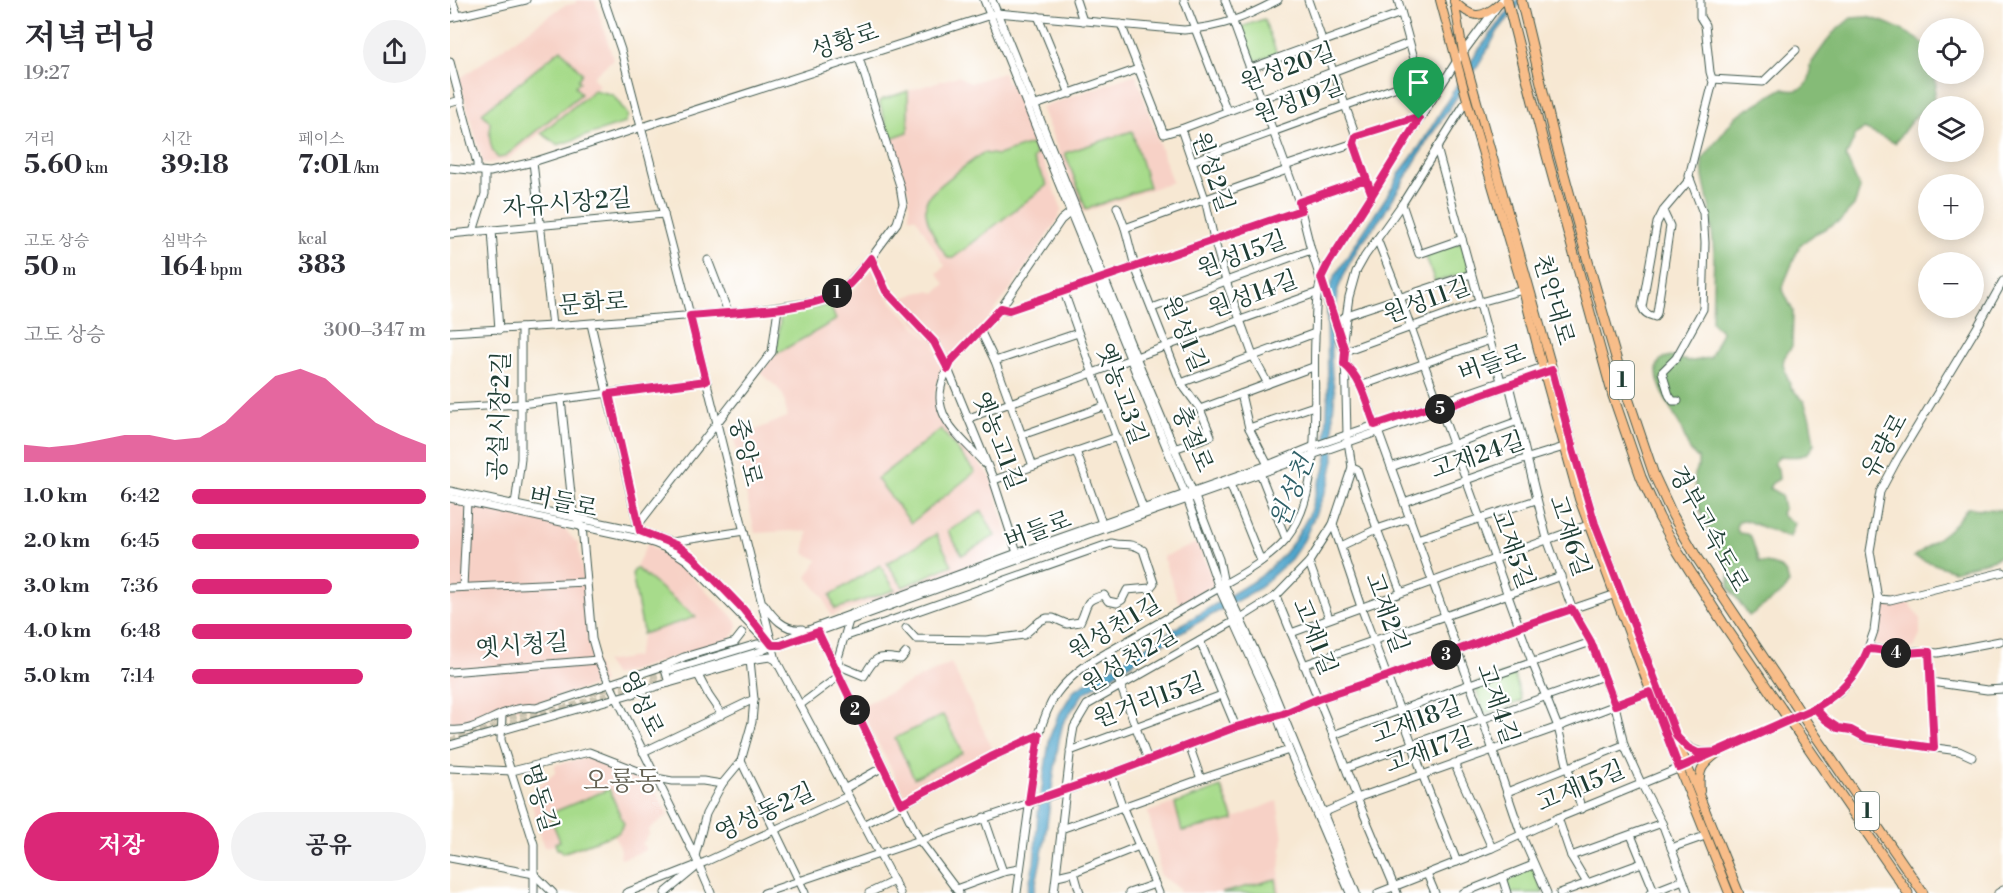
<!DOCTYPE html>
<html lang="ko">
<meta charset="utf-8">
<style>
body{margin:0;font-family:"Libre Bodoni","Noto Serif KR",serif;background:#f2f2f3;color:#2b2b33;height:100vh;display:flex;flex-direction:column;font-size:22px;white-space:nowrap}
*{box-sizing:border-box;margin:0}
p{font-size:20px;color:#7c7c81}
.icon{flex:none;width:33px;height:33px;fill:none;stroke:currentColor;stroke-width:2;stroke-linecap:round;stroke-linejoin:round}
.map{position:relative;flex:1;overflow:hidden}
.details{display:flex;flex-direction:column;background:#fff;width:450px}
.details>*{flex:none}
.tools{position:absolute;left:1468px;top:18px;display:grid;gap:12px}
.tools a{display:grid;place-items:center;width:66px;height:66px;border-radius:50%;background:#fff;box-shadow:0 3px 15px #0003;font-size:30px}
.pin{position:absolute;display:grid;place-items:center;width:51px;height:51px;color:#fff;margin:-62px -26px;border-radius:50% 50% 50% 0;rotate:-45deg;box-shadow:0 0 6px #0007}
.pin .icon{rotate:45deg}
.km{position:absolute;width:30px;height:30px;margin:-15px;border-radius:50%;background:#222;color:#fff;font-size:16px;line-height:30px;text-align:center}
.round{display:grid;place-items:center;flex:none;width:63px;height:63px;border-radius:32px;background:#f2f2f3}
.headline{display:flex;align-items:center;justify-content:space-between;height:102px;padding:0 24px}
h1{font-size:33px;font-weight:700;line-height:45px}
.metrics{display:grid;grid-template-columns:repeat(3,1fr);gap:9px;height:102px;padding:6px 24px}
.metrics div{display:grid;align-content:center}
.metrics b{font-size:26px;font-weight:700}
.metrics small{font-size:16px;font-weight:400}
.metrics p{font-size:16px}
.chart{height:168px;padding:12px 24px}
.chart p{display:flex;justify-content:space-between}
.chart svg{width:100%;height:108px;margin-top:6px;fill:#db2777;opacity:.7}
.button{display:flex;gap:12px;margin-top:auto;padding:12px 24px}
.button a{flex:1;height:69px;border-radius:36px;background:#db2777;color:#fff;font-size:24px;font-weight:700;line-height:69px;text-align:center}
.button a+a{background:#f2f2f3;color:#2b2b33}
ul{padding:0 24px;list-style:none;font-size:20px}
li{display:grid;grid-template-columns:96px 72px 1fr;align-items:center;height:45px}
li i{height:15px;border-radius:8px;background:#db2777}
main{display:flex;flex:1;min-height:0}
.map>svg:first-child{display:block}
</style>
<main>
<section class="details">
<div class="headline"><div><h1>저녁 러닝</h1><p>19:27</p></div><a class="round"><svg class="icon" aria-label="share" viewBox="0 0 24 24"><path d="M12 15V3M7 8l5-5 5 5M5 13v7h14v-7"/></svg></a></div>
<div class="metrics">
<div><p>거리</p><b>5.60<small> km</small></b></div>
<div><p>시간</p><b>39:18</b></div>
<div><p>페이스</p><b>7:01<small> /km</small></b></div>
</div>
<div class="metrics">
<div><p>고도 상승</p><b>50<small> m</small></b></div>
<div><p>심박수</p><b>164<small> bpm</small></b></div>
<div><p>kcal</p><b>383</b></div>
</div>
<div class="chart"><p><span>고도 상승</span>300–347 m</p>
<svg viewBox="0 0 160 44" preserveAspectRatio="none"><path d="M0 44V37L10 38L20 37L30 35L40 33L50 33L60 35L70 34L80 28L90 18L100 9L110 6L120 10L130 19L140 28L150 33L160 37V44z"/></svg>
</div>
<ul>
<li><b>1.0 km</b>6:42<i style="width:100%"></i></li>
<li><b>2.0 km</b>6:45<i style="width:97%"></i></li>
<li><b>3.0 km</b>7:36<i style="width:60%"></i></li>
<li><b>4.0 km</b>6:48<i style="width:94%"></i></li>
<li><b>5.0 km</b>7:14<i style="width:73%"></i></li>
</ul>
<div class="button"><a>저장</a><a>공유</a></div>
</section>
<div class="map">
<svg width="1553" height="893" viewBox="0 0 1553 893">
<rect width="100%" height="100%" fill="#fff"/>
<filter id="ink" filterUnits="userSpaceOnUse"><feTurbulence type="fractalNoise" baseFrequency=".0167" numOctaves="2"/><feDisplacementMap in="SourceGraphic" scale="12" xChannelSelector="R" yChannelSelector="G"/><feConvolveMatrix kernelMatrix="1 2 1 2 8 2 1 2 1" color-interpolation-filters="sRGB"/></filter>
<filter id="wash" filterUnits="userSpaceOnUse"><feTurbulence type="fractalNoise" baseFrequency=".008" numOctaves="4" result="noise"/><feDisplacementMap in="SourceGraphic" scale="24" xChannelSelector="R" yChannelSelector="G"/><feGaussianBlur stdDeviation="1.35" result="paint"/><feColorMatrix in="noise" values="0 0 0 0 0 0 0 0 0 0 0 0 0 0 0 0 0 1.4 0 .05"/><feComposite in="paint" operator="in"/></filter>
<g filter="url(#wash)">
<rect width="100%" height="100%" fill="#f7e8d3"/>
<g fill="#f7d1c6">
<polygon points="126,0 145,0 163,59 143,77 149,86 57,160 33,164 9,79 113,6 126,3"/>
<polygon points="553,73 557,82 562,85 612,209 605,224 555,297 535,323 497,360 447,301 466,293 478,291 486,293 495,284 487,273 495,266 466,218 459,217 459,195 441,138 458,132 458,91 508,76 520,83"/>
<polygon points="686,74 722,182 636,212 632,211 591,107"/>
<polygon points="424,268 430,284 438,298 483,344 495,370 487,382 485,397 487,410 495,422 541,477 561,545 547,554 483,582 381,616 374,598 357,577 368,560 354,553 358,532 340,531 305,533 284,439 337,417 334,397 327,387 310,373 326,354 386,320 380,305 392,301 399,295"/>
<polygon points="0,500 111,525 128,544 134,579 138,640 153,683 0,729"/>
<polygon points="199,541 202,547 224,560 278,612 287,622 286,632 279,639 267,644 164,676 155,662 186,657 194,631 182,574"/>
<polygon points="747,543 765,583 731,609 713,557"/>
<polygon points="1456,599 1470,618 1470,635 1464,648 1448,650 1425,643 1436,603"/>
<polygon points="501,663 544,752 456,797 409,707"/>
<polygon points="141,756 199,778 218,815 198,830 199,834 192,844 196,850 172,859 170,857 171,850 164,835 116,853 112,853 106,845 94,847 82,805 92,800 92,796 87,788 105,773 105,765"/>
<polygon points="773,787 785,818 827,801 833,838 829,879 831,893 729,893 729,888 710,875 708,857 698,812"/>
</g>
<g fill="#a7db8b" stroke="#638c60" stroke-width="1.5">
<polygon points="814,19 827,54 803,62 791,30 791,27"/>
<path d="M 111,49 L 132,73 L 128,80 L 130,82 L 125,86 L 131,94 L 54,157 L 48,158 C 39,150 39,134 40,122 L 32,113 Z"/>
<polygon points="144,90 163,95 178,115 175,123 108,145 91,133"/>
<polygon points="458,91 458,132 441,138 429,102 431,100"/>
<polygon points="682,131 699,187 636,209 615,153"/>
<path d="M 581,144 L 586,155 L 583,159 L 597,185 L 503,258 L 498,258 C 488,245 469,213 478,198 C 483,189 522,161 533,153 L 548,155 Z"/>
<polygon points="1012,242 1020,271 985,282 975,254"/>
<polygon points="380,305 386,320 326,354 331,313"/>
<polygon points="491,429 525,472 461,523 427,479"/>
<polygon points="532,511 545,536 512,555 498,531"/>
<polygon points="486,534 502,565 453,587 437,563"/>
<polygon points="430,565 445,590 385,609 380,595"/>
<polygon points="186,568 246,617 192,634 193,631 182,574"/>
<polygon points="1063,671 1072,701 1035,714 1025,687 1026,683"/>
<polygon points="493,715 513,753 464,778 445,738"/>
<polygon points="771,787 784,820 732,831 725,804"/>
<polygon points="159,789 174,824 168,833 112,853 110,849 107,849 105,843 110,841 99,814"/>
<polygon points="1081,868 1085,870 1093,893 1059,893 1056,878"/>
<polygon points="826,879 828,893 772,893"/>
</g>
<g fill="#85bb77" stroke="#527c56" stroke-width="1.5">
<path d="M 1417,17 C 1436,21 1465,35 1479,48 L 1479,74 L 1484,74 L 1486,84 L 1484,98 L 1462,120 L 1445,143 L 1414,129 L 1406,134 L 1396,157 L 1410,189 L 1404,206 L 1390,221 L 1365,234 L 1350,245 L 1332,288 L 1343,311 L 1342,346 L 1334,358 L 1333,365 L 1341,388 L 1354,401 L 1360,419 L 1364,444 C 1358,459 1344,457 1330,456 L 1324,463 L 1328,469 L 1329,479 L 1322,483 L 1319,488 L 1331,495 L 1334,508 L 1331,513 L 1333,517 L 1345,523 L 1340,537 L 1334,536 L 1295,520 L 1289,521 L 1286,527 L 1289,533 L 1297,534 L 1301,537 L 1309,562 C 1324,564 1336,565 1339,583 L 1333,592 L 1299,616 L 1279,587 L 1279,567 L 1269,554 L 1249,507 L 1244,476 L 1248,467 L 1248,458 C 1235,450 1236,434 1228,422 C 1222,410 1194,368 1214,358 C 1223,354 1233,362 1242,361 C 1248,361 1254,358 1260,358 L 1272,332 L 1262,322 L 1264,253 L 1260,210 L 1253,177 L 1252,160 L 1286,116 L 1333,88 C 1344,94 1358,89 1360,75 C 1361,72 1360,68 1360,65 L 1382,34 L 1401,18 Z"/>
<polygon points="1517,508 1553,510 1553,555 1544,559 1504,571 1464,557 1502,527"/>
</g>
<polygon fill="#50a5cc" stroke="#387180" stroke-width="1.5" points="1067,0 1073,0 1048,31 1031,61 978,140 933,215 909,246 897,268 888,289 881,352 882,375 885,393 883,412 884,459 879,483 854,540 841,559 808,589 733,631 633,694 613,723 609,740 594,844 584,893 577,893 584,863 588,813 600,736 608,716 624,690 810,577 832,556 844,541 859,515 868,484 874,472 877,457 876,434 878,391 877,310 880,288 884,277 942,188 951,171 970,146 1027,52"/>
</g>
<g filter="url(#ink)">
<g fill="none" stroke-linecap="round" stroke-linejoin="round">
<g stroke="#ccc6b3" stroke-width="7" stroke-dasharray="7 3.5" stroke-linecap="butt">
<polyline points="140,693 219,671"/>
<polyline points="39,722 86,709"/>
<polyline points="0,741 223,677"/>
</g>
<defs>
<g id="minor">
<polyline points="2,0 8,16"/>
<polyline points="154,0 171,50 237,303 326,660 450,893"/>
<polyline points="534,0 737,498 769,588 827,716 839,750 900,893"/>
<polyline points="542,0 686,357 745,497 769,559 774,584 822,688 906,893"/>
<polyline points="626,0 633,21"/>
<polyline points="734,0 777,111"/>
<polyline points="775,0 849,202 861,250 891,344"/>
<polyline points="858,0 906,136"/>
<polyline points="948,0 977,106"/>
<polyline points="588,16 620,94"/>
<polyline points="0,18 76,0"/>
<polyline points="671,24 714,134 731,129 755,199 764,239 776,281 803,356 818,384"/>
<polyline points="0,62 27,163 27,171"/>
<polyline points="801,68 951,13"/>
<polyline points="1262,79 1313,82 1346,50"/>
<polyline points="0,103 11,100"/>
<polyline points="583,106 688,69"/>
<polyline points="731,129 959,43"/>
<polyline points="904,143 922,195"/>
<polyline points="987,148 1051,381"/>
<polyline points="742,161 969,79"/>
<polyline points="83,162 102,326"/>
<polyline points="835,166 904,143 906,136 967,117 969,119"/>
<path d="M 0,168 L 40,172 L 83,162 L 547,13 L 734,30 C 772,27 794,18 828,0"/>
<polyline points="849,202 916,179"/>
<polyline points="952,204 969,254 1012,239"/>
<polyline points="667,207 675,228 685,267 731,383 750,409 761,436 724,449"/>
<path d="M 1213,211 L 1220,226 L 1207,313 L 1205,317 C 1198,315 1194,313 1192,307 L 1207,223 L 1213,211 L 1240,179"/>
<polyline points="675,228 837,170"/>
<polyline points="42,230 49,330"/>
<polyline points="23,232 35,194 35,172"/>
<polyline points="0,234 214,214"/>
<polyline points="927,239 950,297 1082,662 1108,727 1118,769 1132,809"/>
<path d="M 421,258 L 436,291 L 485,343 L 498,369 C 474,413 508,433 535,464"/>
<polyline points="258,260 278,312"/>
<polyline points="614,292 643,374 693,508"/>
<polyline points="551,308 559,310 851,210"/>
<polyline points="702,308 861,250"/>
<polyline points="886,323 897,315 1021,274"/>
<polyline points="141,324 188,526"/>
<polyline points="530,330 545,361 583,466"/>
<polyline points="0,332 102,326 300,311 371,301 389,292 397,285 421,258 447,223 453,204 450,186 409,58"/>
<polyline points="895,351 1030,302 1073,290"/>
<polyline points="686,357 866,293"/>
<polyline points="545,361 628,333"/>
<path d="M 894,364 C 913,379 919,409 928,431 L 1032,718 L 1071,834 L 1097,893"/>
<polyline points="731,383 865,333"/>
<polyline points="1059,385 1097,539 1122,608 1141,642 1165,705 1174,745 1191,783 1212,823 1238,893"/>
<polyline points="910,386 1040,340"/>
<polyline points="791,394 799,428 818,465"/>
<polyline points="111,399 123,513 132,526 142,639 148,660 245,856 261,893"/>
<polyline points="1228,401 1223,401 1219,395 1212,372 1226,358 1253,309 1255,243 1253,213 1239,176 1263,82 1260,72 1255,25 1250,17 1250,0"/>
<polyline points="0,408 71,404 256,381"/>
<polyline points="750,409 863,367"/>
<polyline points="519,418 681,359"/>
<polyline points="799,428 864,406"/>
<polyline points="572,435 655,406"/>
<polyline points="626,451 652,523"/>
<polyline points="902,467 907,469 927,529 951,592"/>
<polyline points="941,467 1068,421"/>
<polyline points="810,473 836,539"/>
<polyline points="544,480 667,437"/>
<polyline points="780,484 811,561"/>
<polyline points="0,491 190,531 228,545 261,575 293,609 320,643"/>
<path d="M 0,498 L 190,539 C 208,544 223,550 238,561 L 311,636"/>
<polyline points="954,502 1078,458 1114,447"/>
<polyline points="65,505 71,459 71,328"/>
<polyline points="883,524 911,607 962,743 972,774 1007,862"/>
<polyline points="188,525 322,352 328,308"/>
<polyline points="967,539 1086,500"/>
<polyline points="222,542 294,531"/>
<polyline points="891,546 927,529 960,518"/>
<polyline points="567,553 542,476 498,369 502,360 551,308 611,220 622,211"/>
<polyline points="859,562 879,618"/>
<path d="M 774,584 C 796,572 820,558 836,539 C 875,490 862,400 865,339 C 866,310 864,291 878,264 L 1006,62 L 1052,0"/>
<polyline points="13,587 17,502"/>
<polyline points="0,588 137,582"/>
<polyline points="826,596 883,735 907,798 947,893"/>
<polyline points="1428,599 1440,600 1553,572"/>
<path d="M 314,604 C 323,617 334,631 352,629"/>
<polyline points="789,619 826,596 859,562 883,524 902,467 897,435 895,351 892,346 899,297 906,272 915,256 952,204 1017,100"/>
<path d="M 399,621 L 388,658 L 390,666 L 414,676 C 426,655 427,656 451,659 L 456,653"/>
<polyline points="368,632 470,841 509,893"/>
<polyline points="841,633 1138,525"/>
<path d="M 394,637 L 661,543 C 674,547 679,541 693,550 L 704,583 L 700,588 L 677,590 L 672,600 L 667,603 L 658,601 L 654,595 C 632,601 639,605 630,622 L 617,624 L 603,618 L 597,618 L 590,621 L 574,635 L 536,640 L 466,639 L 456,628"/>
<polyline points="750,641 786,727"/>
<polyline points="1418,649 1427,649 1448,653 1467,651 1488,653 1550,641"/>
<polyline points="658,652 698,760"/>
<polyline points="1479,652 1481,682 1537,690 1553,689"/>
<polyline points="853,665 1111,576"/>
<polyline points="214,666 219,683"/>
<polyline points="221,670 307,644 331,645 695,514 1097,372"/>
<polyline points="0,672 148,660"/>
<polyline points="248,675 259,696 272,715"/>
<polyline points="178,677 183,694"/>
<polyline points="224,677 311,651 345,635 567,553 818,465 867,445 1096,366"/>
<polyline points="1481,682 1484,748"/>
<polyline points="350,705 389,676"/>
<polyline points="1365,708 1376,720 1388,728 1401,730 1416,739 1509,751 1522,757"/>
<polyline points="52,714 51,740 84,844 84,893"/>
<path d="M 0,730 C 29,734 54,703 86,708 L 214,666 L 234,657 L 285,642 L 292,633"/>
<polyline points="883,735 1020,684 1141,642"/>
<polyline points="0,745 300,660 320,657 326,660"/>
<polyline points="739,745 751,779"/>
<polyline points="620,751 772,695"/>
<polyline points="193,752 304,699"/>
<polyline points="291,761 355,893"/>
<polyline points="1004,763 1042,848"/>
<polyline points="0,768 62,771 139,752 206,778 222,781 253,781 272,784"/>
<polyline points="896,768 1153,676"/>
<polyline points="661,774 673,808 709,893"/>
<polyline points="394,789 433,767"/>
<polyline points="1057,792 1174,745"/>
<polyline points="873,813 907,798 1108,727 1200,692"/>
<polyline points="534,817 553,872"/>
<polyline points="1108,818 1121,856 1137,883"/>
<polyline points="413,825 541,757 589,735"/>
<polyline points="611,829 751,779 839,750"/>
<polyline points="1181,835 1204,891"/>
<polyline points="1221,848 1255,836"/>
<polyline points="245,856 256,814 272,784 291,761 302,722 304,699 300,660"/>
<polyline points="1121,856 1212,823"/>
<polyline points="0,858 84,874 103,893"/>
<polyline points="624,872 630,893"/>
<polyline points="977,874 985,893"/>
<polyline points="607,876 624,872 689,846"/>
<polyline points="1052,877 1057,893"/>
<polyline points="506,889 553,872 569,869"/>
<polyline points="176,893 255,862 398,796"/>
<polyline points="215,893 244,869"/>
<polyline points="314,893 609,793 786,727 833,714 869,699 938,676 1069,627 1163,595"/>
<polyline points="419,893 444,881"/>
<path d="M 567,893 L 589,735 C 599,699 609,685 639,663 L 769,588"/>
<polyline points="604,893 622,738 624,727 637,705 783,622"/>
<polyline points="679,893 705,884"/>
<polyline points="928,893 1042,848 1108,818 1269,752 1364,709 1389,692 1398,683 1415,657 1424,631 1428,599 1420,551 1430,492 1447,460 1529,324 1553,281"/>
<polyline points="1013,893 1083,865"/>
<polyline points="1110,893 1192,863"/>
<polyline points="1200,893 1233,880"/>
<polyline points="1548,893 1553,890"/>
</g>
<g id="major">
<polyline points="990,0 1017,100 1073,290 1094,373 1129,499 1229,768 1279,893"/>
<polyline points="1004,0 1013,52 1101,364 1122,446 1145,524 1237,765 1289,893"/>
<path d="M 1004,1 C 1021,18 1030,20 1049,4"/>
<path d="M 1229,740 C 1244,753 1250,754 1269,752"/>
<path d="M 1250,791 C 1248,769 1252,765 1269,752"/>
</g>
<g id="highway">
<polyline points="1057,0 1094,145 1163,396 1191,477 1209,517 1228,552 1273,623 1331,708"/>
<polyline points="1071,0 1105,141 1139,265 1176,392 1204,475 1223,516 1247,558 1344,703"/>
<polyline points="1361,729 1473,893"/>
<polyline points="1349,734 1458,893"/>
</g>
</defs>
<use href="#minor" stroke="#3f574c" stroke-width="9"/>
<use href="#major" stroke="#3f574c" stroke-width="10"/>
<use href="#highway" stroke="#3f574c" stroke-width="11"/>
<use href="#minor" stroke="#fff" stroke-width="7"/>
<use href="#major" stroke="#f8bd89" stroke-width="8"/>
<use href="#highway" stroke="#f8bd89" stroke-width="9"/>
<defs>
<g id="highway-bridge">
<polyline points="1344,703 1361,729"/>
<polyline points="1331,708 1349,734"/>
</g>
</defs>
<use href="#highway-bridge" stroke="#3f574c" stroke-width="11" stroke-linecap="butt"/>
<use href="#highway-bridge" stroke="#f8bd89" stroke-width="9"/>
</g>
</g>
<g fill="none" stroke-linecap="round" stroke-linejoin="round" filter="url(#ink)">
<defs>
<path id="route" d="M 969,119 L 922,195 L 916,179 L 849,202 L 851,210 L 559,310 L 551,308 L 502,360 L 498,369 L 484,342 L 436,291 L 421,258 C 412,269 402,284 390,292 C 362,311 276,312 240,316 L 256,381 L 159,394 L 190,531 L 228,546 L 243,557 L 293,609 L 322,645 L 331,645 L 368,632 L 451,804 L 541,757 L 589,735 L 579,802 L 661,774 L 786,727 L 833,714 L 868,699 L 938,676 L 1069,627 L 1122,609 L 1141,642 L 1165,705 L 1200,692 L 1229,768 L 1365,708 L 1376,720 L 1388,728 L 1401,730 L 1416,738 L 1484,748 L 1479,652 C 1468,651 1459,654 1448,653 C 1438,653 1429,649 1418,649 C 1408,675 1389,694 1365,708 L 1364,709 L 1269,752 L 1248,753 L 1238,748 L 1227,737 L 1145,524 L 1122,446 L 1102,370 L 990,409 L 988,404 L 925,425 C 917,405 912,378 894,364 L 895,351 L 871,278 L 878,264 L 922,195 L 904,143 L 906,136 L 967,117 L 969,119"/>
</defs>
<use href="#route" stroke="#fff" stroke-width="12"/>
<use href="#route" stroke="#db2777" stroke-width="8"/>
</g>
<g text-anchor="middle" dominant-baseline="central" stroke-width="4.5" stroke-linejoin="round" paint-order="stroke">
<g fill="#fff" stroke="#627771" stroke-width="1.5">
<rect x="1160" y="361" width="24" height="38" rx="4.5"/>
<rect x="1405" y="792" width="24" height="38" rx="4.5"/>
</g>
<g font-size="22" font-weight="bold" fill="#1f3d34">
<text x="1172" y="380">1</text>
<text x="1417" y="811">1</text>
</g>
<g font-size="24" fill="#1f3d34" stroke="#fff">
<text transform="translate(395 42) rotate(-18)">성황로</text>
<text transform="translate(838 68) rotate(-20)">원성20길</text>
<text transform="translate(849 101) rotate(-20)">원성19길</text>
<text transform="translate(762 172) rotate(71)">원성2길</text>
<text transform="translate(117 204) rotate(-5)">자유시장2길</text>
<text transform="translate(792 255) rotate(-20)">원성15길</text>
<text transform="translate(803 295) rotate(-20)">원성14길</text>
<text transform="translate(1103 300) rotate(74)">천안대로</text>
<text transform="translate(977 301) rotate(-20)">원성11길</text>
<text transform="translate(143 304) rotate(-4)">문화로</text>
<text transform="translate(734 334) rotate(67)">원성1길</text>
<text transform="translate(1042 364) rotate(-19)">버들로</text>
<text transform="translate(671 394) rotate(70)">옛농고3길</text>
<text transform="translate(50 416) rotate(-88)">공설시장2길</text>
<text transform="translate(742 439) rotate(67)">충절로</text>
<text transform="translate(548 441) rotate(69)">옛농고1길</text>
<text transform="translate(1435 446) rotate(-61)">유량로</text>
<text transform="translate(295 452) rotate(76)">중앙로</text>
<text transform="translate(1028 456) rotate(-19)">고재24길</text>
<text transform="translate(113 503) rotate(12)">버들로</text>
<text transform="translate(1258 529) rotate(61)">경부고속도로</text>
<text transform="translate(588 531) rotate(-20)">버들로</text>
<text transform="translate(1119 536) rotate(72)">고재6길</text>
<text transform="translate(1062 549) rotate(70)">고재5길</text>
<text transform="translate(936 613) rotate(70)">고재2길</text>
<text transform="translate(665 628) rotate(-31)">원성천1길</text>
<text transform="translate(864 637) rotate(68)">고재1길</text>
<text transform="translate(72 646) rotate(-5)">옛시청길</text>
<text transform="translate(680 660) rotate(-31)">원성천2길</text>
<text transform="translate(699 701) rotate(-20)">원거리15길</text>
<text transform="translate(191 704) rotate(64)">영성로</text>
<text transform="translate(1047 704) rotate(71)">고재4길</text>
<text transform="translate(967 721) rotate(-20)">고재18길</text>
<text transform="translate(979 751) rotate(-20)">고재17길</text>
<text transform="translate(1131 787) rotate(-23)">고재15길</text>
<text transform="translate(89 798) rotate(73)">명동길</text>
<text transform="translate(315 813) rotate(-25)">영성동2길</text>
</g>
<g font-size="26" font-style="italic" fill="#306169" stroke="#fff">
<text transform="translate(842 492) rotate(-68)">원성천</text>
</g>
<g font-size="27" fill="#666355" stroke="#fff">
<text x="172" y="782">오룡동</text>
</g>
</g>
</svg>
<div class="tools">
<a><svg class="icon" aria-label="locate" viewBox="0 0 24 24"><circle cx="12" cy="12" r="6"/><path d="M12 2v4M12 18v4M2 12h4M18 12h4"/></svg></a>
<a><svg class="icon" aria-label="layers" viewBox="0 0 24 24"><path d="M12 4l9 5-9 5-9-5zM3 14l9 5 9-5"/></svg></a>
<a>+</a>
<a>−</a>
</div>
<div class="pin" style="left:969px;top:119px;background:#1e9e55"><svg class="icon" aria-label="arrive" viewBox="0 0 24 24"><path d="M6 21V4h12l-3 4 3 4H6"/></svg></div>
<b class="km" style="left:387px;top:293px">1</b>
<b class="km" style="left:405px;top:710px">2</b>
<b class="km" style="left:996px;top:655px">3</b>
<b class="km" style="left:1446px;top:653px">4</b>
<b class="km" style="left:990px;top:409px">5</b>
</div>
</main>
